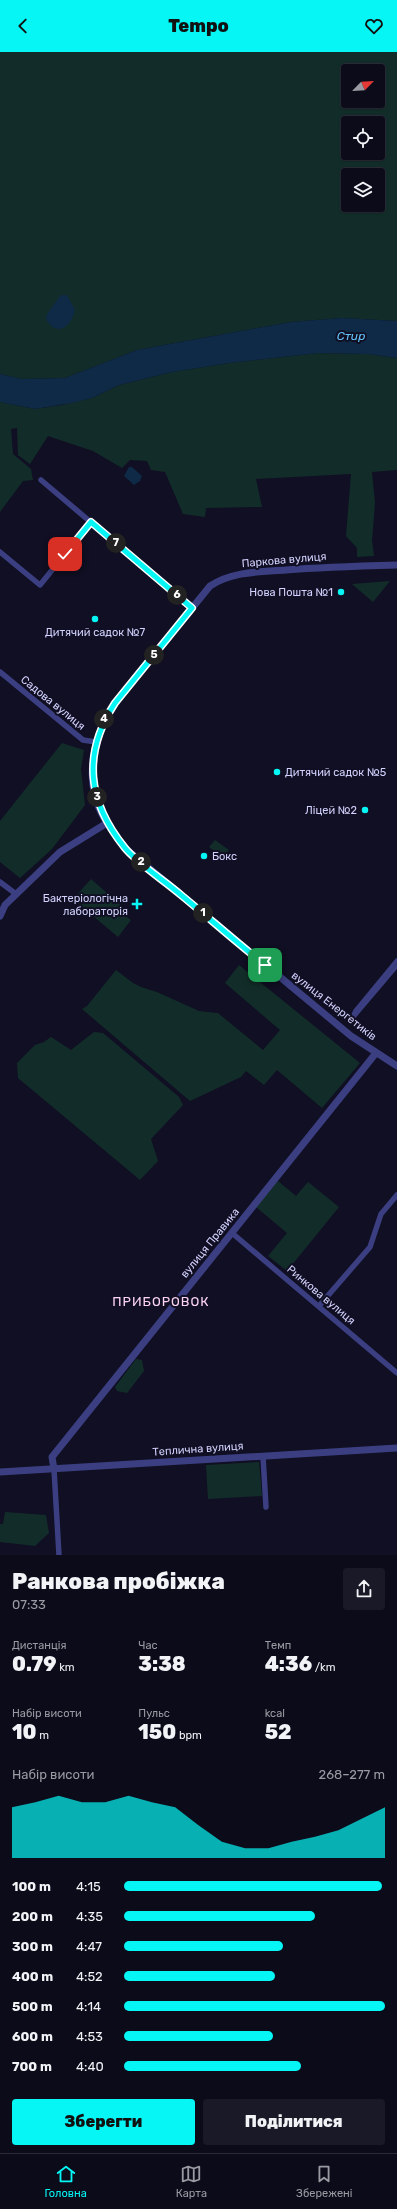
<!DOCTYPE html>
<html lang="uk">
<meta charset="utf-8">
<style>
body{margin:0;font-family:Rubik,sans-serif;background:#1a1927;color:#f1f3f6;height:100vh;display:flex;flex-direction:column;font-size:15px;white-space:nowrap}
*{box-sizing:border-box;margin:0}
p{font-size:13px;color:#9a9ba2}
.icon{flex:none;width:22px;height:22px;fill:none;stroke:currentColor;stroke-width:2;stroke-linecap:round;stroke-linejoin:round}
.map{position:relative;height:1503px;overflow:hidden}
.drawer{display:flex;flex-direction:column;background:#0c0b1a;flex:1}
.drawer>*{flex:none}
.needle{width:26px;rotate:66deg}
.controls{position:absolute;left:341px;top:12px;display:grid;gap:8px}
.controls a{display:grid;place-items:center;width:44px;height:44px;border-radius:4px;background:#0c0b1a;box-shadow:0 1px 3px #0004,0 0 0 1px #2c2b39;font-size:20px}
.pin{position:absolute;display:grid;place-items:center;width:34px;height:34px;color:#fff;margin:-17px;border-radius:8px;box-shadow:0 2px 6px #0006}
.km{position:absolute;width:20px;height:20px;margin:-10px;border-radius:50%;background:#222;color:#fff;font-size:11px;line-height:20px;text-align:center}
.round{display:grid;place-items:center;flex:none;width:42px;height:42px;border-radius:4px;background:#1a1927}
.overview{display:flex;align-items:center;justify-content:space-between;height:68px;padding:0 12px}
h1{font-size:22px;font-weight:800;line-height:30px}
.stats{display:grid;grid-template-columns:repeat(3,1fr);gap:6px;height:68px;padding:4px 12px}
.stats div{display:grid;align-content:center}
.stats b{font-size:20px;font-weight:800}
.stats small{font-size:11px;font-weight:400}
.stats p{font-size:11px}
.chart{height:112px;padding:8px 12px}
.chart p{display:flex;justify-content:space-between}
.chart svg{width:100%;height:72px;margin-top:4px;fill:#06f6f5;opacity:.7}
.action{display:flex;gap:8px;margin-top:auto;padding:8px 12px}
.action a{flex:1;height:46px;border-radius:4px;background:#06f6f5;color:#111;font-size:16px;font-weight:800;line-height:46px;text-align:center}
.action a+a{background:#1a1927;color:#f1f3f6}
ul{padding:0 12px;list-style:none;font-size:13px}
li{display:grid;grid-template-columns:64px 48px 1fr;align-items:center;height:30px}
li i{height:10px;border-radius:5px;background:#06f6f5}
header{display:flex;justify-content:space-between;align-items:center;height:52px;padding:0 12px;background:#06f6f5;color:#111;font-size:18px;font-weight:800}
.dock{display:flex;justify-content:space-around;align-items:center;height:56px;border-top:1px solid #2c2b39;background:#0c0b1a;font-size:11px;color:#9a9ba2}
.dock a{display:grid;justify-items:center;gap:2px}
.dock .on{color:#06f6f5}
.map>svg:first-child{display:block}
</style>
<header><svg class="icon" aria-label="back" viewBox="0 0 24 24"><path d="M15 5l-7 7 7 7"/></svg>Tempo<svg class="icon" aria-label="heart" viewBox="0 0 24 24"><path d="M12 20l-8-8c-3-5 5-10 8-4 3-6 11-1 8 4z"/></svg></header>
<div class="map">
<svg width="397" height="1503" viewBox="0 0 397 1503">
<rect width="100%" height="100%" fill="#100f23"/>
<g fill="#122d29" fill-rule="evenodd">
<path d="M 0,0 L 397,0 L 397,269 L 342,266 L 291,270 L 137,298 L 65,326 L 22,327 L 0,322 ZM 348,19 L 378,19 L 378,49 L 348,49 ZM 348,71 L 378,71 L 378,101 L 348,101 ZM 348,123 L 378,123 L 378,153 L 348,153 Z"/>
<polygon points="318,301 368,302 397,306 397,418 372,420 375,451 372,489 374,504 357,505 357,496 346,484 351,422 256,427 262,455 206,456 205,465 183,462 165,420 151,418 147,409 130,408 122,416 93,399 48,384 30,412 18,403 17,376 11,377 13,402 31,417 33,428 23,429 0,460 0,350 35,357 62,353 92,346 119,333 172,320 229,311"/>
<polygon points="390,529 373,550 352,532"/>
<polygon points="62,691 84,698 81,717 85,753 52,797 20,826 0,810 0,769"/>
<polygon points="215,788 229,798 223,806 209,795"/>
<polygon points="91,827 123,855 124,863 131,868 118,885 73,847"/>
<polygon points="239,913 360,1011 322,1056 277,1018 264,1033 246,1019 241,1025 190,1049 82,957 87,954 116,918 133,931 141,935 157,940 199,959 218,961 263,998 280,978 225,931"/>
<polygon points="94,980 103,981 179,1045 183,1053 151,1087 158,1109 140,1128 18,1026 17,1011 35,993 44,990 51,985 71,998"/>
<polygon points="278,1129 296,1144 308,1130 339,1155 287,1219 268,1204 287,1181 256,1155"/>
<polygon points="136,1307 142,1308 144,1319 127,1341 117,1339 115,1335"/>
<polygon points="259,1410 262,1444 208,1447 206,1413"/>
<polygon points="5,1460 46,1463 49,1481 35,1494 0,1490 0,1472 3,1472"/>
</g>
<g fill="#0f2a47">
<path d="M 61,243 L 67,243 L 75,258 C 71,275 57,286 46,267 L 47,262 Z"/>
<polygon points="342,266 397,269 397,306 368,302 318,301 229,311 172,320 119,333 92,346 72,351 35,357 0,350 0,322 22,327 65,326 137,298 291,270"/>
<polygon points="129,415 132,415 142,424 140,429 134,433 124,424"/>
</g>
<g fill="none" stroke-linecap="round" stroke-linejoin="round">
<g stroke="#3b3f81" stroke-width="4">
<polyline points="352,967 397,914"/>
<polyline points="351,968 355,959 397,908"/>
</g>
<g stroke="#3b3f81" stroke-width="5.5">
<polyline points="41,428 192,556"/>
<polyline points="0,500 40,533 91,470"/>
<polyline points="0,620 83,688 96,690"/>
<polyline points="0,830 16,842"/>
<polyline points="232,1181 397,1321"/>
<polyline points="319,1254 370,1195 381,1162 397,1143"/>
<polyline points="263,1404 266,1455"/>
<polyline points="54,1417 59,1503"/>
</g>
<g stroke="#3b3f81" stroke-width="7">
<path d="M 397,513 C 360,514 323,515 286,518 C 260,520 233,519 210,534 L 115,651 C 96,680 84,721 99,756 C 105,771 116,784 126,797 L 351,984 L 397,1014"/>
<polyline points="0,864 5,853 60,800 107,771"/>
<polyline points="54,1417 52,1405 376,1001"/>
<polyline points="0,1420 397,1396"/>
</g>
</g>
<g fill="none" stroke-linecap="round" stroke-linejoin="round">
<defs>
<path id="route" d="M 65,502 L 91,470 L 192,556 L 115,651 C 82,702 87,749 125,796 C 137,811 165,829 181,843 C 209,866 236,890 265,913"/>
</defs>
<use href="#route" stroke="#fff" stroke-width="8"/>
<use href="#route" stroke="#06f6f5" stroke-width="5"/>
</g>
<g fill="#06f6f5" stroke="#100f23" stroke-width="1.5">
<circle cx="341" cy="540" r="4"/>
<circle cx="95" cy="567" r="4"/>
<circle cx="277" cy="720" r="4"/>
<circle cx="365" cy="758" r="4"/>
<circle cx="204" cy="804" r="4"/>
<path d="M135 846h4v4h4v4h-4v4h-4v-4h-4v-4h4z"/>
</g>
<g text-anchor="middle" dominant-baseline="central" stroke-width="4" stroke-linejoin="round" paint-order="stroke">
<g font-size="11" fill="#d3d2fe" stroke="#100f23">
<text transform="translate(284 508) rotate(-5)">Паркова вулиця</text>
<text transform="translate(53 651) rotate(39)">Садова вулиця</text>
<text transform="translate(334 954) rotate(38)">вулиця Енергетиків</text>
<text transform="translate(210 1191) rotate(-51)">вулиця Правика</text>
<text transform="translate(321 1243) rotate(40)">Ринкова вулиця</text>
<text transform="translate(198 1397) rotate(-4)">Теплична вулиця</text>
</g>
<g font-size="11" fill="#d3d2fe" stroke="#100f23" text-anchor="end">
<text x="333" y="540">Нова Пошта №1</text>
<text x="95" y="580" text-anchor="middle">Дитячий садок №7</text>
<text x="285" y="720" text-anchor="start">Дитячий садок №5</text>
<text x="357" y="758">Ліцей №2</text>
<text x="212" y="804" text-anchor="start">Бокс</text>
<text x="128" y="846">Бактеріологічна<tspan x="128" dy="13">лабораторія</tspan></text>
</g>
<g font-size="12" font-style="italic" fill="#63c4fb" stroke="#100f23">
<text x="351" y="284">Стир</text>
</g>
<g font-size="13" letter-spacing="1" fill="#fed4f3" stroke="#100f23">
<text x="161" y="1249">ПРИБОРОВОК</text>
</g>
</g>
</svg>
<div class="controls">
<a><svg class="needle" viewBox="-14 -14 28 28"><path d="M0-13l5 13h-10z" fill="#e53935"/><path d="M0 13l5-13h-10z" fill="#9a9ba2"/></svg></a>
<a><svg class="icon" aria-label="locate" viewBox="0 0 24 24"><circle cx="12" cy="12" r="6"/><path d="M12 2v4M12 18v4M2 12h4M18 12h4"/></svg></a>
<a><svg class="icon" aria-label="layers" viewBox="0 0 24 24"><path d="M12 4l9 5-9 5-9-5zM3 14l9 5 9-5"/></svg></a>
</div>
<div class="pin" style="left:265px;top:913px;background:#1e9e55"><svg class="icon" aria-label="arrive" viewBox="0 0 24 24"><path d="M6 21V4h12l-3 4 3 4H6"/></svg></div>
<div class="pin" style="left:65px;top:502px;background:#d93025"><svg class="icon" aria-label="check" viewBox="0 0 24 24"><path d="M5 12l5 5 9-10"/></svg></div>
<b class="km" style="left:203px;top:861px">1</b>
<b class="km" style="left:141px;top:810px">2</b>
<b class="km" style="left:97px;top:745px">3</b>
<b class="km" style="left:104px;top:667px">4</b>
<b class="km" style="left:154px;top:603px">5</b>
<b class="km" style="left:177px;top:543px">6</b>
<b class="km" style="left:116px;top:491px">7</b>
</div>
<section class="drawer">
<div class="overview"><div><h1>Ранкова пробіжка</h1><p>07:33</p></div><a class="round"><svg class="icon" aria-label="share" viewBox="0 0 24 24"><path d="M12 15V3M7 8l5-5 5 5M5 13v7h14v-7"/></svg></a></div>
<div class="stats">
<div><p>Дистанція</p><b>0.79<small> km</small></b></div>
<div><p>Час</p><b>3:38</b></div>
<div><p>Темп</p><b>4:36<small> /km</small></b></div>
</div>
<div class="stats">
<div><p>Набір висоти</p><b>10<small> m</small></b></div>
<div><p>Пульс</p><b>150<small> bpm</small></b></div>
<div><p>kcal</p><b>52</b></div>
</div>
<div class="chart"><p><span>Набір висоти</span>268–277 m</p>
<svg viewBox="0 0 160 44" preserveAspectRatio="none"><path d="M0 44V13L10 10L20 6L30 10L40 10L50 6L60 10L70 13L80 24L90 34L100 38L110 38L120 34L130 31L140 27L150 20L160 13V44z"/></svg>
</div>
<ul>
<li><b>100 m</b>4:15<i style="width:99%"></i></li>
<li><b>200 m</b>4:35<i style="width:73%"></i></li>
<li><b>300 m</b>4:47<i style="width:61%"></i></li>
<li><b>400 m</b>4:52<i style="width:58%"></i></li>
<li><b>500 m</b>4:14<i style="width:100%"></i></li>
<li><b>600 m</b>4:53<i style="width:57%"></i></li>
<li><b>700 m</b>4:40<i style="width:68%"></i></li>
</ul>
<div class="action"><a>Зберегти</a><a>Поділитися</a></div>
</section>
<nav class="dock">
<a class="on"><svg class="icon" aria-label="home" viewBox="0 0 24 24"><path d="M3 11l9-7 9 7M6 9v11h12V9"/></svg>Головна</a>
<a><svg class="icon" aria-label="map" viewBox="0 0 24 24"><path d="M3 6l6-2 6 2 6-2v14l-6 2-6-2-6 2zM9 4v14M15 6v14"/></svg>Карта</a>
<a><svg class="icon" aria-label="saved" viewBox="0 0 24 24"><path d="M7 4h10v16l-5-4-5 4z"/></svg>Збережені</a>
</nav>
